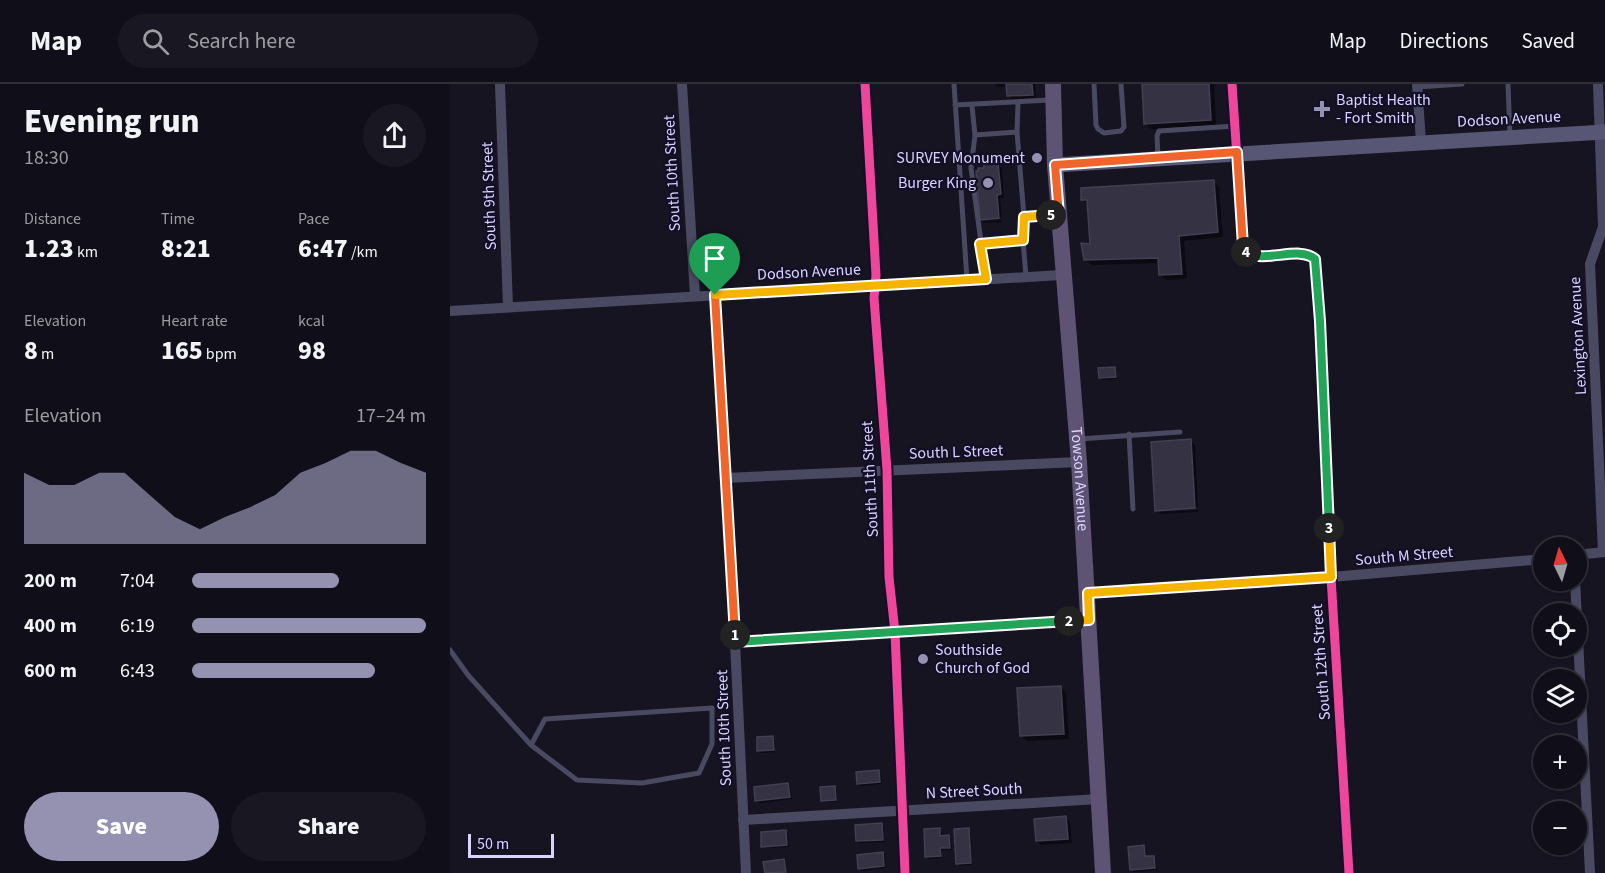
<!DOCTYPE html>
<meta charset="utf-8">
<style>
body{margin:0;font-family:"Source Sans 3",sans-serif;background:#191822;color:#f1f3f6;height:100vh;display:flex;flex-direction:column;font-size:22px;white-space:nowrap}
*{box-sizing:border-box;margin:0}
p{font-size:20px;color:#9c9ca2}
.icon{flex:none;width:33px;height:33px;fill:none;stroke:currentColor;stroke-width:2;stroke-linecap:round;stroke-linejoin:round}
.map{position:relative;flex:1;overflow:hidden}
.drawer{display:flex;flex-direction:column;background:#100f19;width:450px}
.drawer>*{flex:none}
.needle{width:39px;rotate:355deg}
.buttons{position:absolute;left:1083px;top:453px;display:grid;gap:12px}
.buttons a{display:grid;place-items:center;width:54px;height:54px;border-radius:50%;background:#100f19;box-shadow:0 2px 4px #0004,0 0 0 2px #302f38;font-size:30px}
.scale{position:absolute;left:18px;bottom:15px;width:86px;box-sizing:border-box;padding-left:6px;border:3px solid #d9d4ff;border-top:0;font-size:16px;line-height:21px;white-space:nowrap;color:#d9d4ff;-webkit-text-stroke:4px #130f26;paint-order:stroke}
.pin{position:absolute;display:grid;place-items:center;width:51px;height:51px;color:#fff;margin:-62px -26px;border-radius:50% 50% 50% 0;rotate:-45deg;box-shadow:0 0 6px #0007}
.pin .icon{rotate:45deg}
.km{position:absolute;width:30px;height:30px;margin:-15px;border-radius:50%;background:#222;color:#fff;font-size:16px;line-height:30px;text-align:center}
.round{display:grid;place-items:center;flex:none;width:63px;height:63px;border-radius:32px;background:#191822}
.head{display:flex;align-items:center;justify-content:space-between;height:102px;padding:0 24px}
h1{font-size:33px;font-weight:800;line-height:45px}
.metrics{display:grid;grid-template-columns:repeat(3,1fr);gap:9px;height:102px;padding:6px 24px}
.metrics div{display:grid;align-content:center}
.metrics b{font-size:26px;font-weight:800}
.metrics small{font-size:16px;font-weight:400}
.metrics p{font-size:16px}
.chart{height:168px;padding:12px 24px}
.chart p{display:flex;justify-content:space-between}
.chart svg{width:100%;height:108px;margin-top:6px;fill:#9591b1;opacity:.7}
.primary-button{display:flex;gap:12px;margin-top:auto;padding:12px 24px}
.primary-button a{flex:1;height:69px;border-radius:36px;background:#9591b1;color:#fff;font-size:24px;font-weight:800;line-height:69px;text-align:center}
.primary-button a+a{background:#191822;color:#f1f3f6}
ul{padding:0 24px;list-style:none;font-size:20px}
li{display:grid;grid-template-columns:96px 72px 1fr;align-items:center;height:45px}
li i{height:15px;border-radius:8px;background:#9591b1}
header{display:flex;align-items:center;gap:36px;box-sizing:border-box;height:84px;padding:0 30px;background:#100f19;border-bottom:2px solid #302f38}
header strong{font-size:28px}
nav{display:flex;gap:33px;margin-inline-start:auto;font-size:21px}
.search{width:420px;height:54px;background:#191822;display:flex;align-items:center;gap:15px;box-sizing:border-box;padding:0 21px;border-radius:33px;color:#9c9ca2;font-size:22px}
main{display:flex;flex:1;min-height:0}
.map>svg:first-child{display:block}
</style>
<header>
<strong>Map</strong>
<div class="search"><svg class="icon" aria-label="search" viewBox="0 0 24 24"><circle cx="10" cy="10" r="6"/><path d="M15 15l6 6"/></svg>Search here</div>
<nav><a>Map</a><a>Directions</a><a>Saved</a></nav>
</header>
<main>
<section class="drawer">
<div class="head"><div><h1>Evening run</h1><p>18:30</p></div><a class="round"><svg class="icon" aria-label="share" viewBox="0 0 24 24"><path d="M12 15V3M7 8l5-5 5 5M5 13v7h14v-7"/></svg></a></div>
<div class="metrics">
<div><p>Distance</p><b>1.23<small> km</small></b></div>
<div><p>Time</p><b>8:21</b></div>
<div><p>Pace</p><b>6:47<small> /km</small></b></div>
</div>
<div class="metrics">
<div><p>Elevation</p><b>8<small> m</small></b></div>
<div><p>Heart rate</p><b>165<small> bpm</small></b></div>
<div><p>kcal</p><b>98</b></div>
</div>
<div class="chart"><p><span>Elevation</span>17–24 m</p>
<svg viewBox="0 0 160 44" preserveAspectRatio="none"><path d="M0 44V15L10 20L20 20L30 15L40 15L50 24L60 33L70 38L80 33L90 29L100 24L110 15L120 11L130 6L140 6L150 11L160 15V44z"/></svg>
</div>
<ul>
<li><b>200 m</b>7:04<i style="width:63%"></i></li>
<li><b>400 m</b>6:19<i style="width:100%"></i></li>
<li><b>600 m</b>6:43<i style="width:78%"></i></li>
</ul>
<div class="primary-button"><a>Save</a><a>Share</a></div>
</section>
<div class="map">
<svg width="1155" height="789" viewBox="0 0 1155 789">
<rect width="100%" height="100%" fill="#161421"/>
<g fill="#0007">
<polygon points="545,0 585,0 586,14 562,15 558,11 558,2 548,3"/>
<polygon points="693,0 764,0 766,41 701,45 696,40"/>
<polygon points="541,77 552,84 554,114 550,114 552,133 533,134 533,137 531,135 536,85"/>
<polygon points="763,97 769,103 773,153 734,157 737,195 716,196 710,191 710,179 641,181 636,175 642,161 639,122 633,116"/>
<polygon points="552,136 552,138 535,139 533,137"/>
<polygon points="664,285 667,287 667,295 652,296 650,293"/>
<polygon points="740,357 745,361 748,423 708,425 708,428 706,426"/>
<polygon points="748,426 748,428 711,430 708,428"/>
<polygon points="611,603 616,609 619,655 577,657 572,652"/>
<polygon points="322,654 325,656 325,668 311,669 309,666"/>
<polygon points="428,688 431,690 432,700 411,702 408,699"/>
<polygon points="338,701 340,703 342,715 309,719 307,716"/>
<polygon points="384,703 387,706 387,718 375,718 372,716"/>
<polygon points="616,734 620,738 622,759 591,761 587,757"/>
<polygon points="431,741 434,743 434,758 410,759 407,757"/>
<polygon points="489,746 492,748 492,753 499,753 501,755 502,766 492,766 492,774 479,775 477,773"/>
<polygon points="518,746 521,748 522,781 510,782 507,779"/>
<polygon points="336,748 338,750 339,763 315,764 313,762"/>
<polygon points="693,763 696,766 697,774 703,773 705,776 707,786 684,788 682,785"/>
<polygon points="432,770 435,772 436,784 412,787 410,784"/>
<polygon points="333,777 336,779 337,789 316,789 315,779"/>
</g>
<g fill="#343243" stroke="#433f54" stroke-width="1.5">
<polygon points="556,0 582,0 583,11 557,12"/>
<polygon points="692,0 759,0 761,36 694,40"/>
<polygon points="533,76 542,76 542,79 548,79 551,110 547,111 549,134 530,136 526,87 528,87 528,84 534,84"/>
<polygon points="764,96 768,148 729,152 732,190 709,191 708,174 634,176 631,159 640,160 637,116 631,116 631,104"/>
<polygon points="665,283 666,293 649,294 648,284"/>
<polygon points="741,355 745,424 705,427 701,358"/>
<polygon points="611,602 614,650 570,652 567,604"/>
<polygon points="323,652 324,666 307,667 307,653"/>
<polygon points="429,686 430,698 407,700 406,688"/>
<polygon points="338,699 340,713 305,717 304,703"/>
<polygon points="385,702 386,716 371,717 370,703"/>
<polygon points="616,732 618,755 586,757 584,735"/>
<polygon points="432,739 433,756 406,757 405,741"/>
<polygon points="490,744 490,752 499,751 500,764 490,764 491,772 475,773 474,745"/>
<polygon points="519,744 521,779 506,780 504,745"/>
<polygon points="336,746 337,761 311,763 311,748"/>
<polygon points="694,761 695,772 704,772 705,784 680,786 678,763"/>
<polygon points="433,768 434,782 408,785 407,771"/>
<polygon points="334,775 336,788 315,789 313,778"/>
</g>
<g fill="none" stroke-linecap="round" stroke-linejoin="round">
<g stroke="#4a4962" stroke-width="5">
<polyline points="504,0 517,196"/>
<polyline points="644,0 646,41 648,45 654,49 671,47 674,43 671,0"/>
<polyline points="1058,0 1060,52"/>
<polyline points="967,3 1012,0"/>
<polyline points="505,21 600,16"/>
<polyline points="522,22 525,51 521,84 536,195"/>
<polyline points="567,48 574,133"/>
<polyline points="525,51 567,48 568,19"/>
<polyline points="708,73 707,52 709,47 785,42"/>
<polyline points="530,160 573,156"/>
<polyline points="576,193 573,156 574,133 607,131"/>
<polyline points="679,350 683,425"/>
<polyline points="629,355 730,348"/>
<polyline points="0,566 18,591 81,661 127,696 192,699 249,689 262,660 262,624 95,635 81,661"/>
</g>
<g stroke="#4a4962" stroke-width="10">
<polyline points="50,0 58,223"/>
<polyline points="232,0 245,212"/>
<polyline points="415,0 426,191 424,214 437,386 439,493 445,548 455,789"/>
<path d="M 782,0 L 793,162 L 796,168 C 814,179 850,161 865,175 L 866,180 L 881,493 L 899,789"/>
<polyline points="967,0 971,58"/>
<polyline points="1148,0 1153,143 1140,180 1153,468"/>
<polyline points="265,211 285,558 296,789"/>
<polyline points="0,227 612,191"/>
<polyline points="276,394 629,378"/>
<polyline points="1126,471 1155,468"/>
<polyline points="1125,496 1140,789"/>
<polyline points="638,509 881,493 1094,475"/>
<polyline points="285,558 639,536"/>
<polyline points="293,736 649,715"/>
</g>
<polyline stroke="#575674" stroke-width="15" points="605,81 1155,48"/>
<path stroke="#5e5373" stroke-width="16" id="s1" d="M 603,0 L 605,81 L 629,378 L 653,789"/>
<defs>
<g id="cycleway">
<polyline points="415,0 426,191 424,214 437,386 439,493 445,548 455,789"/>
<path d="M 782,0 L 793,162 L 796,168 C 814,179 850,161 865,175 L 866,180 L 881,493 L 899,789"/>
</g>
</defs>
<use href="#cycleway" stroke="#130f26" stroke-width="13"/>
<use href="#cycleway" stroke="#ed469a" stroke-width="9"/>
</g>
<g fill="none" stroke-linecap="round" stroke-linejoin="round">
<defs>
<polyline id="split-1" points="265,211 285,551"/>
<polyline id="split-2" points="285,551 285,558 619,537"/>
<polyline id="split-3" points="619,537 639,536 638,509 881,493 879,444"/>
<path id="split-4" d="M 796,168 C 814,180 849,161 865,175 L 870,237 L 879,444"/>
<polyline id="split-5" points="601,131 609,131 605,81 787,68 793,162 796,168"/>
<polyline id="split-6" points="265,211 536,195 530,160 573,156 574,133 601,131"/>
</defs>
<use href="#split-1" stroke="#fff" stroke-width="12"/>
<use href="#split-2" stroke="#fff" stroke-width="12"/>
<use href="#split-3" stroke="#fff" stroke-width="12"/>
<use href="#split-4" stroke="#fff" stroke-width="12"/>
<use href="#split-5" stroke="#fff" stroke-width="12"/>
<use href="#split-6" stroke="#fff" stroke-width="12"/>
<use href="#split-1" stroke="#f0652b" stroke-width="8"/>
<use href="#split-2" stroke="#22a559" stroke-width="8"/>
<use href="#split-3" stroke="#f5b400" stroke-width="8"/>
<use href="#split-4" stroke="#22a559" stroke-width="8"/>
<use href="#split-5" stroke="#f0652b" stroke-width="8"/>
<use href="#split-6" stroke="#f5b400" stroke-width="8"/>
</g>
<g fill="#9591b1" stroke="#130f26" stroke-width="2">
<path d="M869 16h6v6h6v6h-6v6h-6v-6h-6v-6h6z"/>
<circle cx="587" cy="74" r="6"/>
<circle cx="538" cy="99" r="6"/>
<circle cx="473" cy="575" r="6"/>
</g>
<g text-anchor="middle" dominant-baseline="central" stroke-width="4.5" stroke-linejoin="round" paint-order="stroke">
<g font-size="16" fill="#d9d4ff" stroke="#130f26" text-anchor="start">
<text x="886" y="16">Baptist Health<tspan x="886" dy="18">- Fort Smith</tspan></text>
<text x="575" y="74" text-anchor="end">SURVEY Monument</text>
<text x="526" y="99" text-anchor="end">Burger King</text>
<text x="485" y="566">Southside<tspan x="485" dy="18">Church of God</tspan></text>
</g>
<g font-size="16" fill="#d9d4ff" stroke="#130f26">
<text transform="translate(1059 35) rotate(-3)">Dodson Avenue</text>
<text transform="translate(222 89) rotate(-93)">South 10th Street</text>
<text transform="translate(39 112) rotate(-92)">South 9th Street</text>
<text transform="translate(359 188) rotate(-3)">Dodson Avenue</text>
<text transform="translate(1128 252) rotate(-93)">Lexington Avenue</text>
<text transform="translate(506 368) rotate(-2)">South L Street</text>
<text stroke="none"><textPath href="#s1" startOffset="396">Towson Avenue</textPath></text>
<text transform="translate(420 395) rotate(-93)">South 11th Street</text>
<text transform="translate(954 472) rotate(-5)">South M Street</text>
<text transform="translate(871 578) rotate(-94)">South 12th Street</text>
<text transform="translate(274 644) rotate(-92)">South 10th Street</text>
<text transform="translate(524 707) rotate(-3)">N Street South</text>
</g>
</g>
</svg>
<div class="buttons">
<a><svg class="needle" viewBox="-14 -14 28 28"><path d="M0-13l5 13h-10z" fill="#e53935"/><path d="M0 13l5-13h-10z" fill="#9c9ca2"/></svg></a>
<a><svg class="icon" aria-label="locate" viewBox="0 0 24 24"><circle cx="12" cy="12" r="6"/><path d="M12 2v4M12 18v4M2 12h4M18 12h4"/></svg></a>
<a><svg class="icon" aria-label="layers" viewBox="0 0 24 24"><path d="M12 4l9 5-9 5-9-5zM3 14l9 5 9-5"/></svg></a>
<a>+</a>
<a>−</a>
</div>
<div class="scale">50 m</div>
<div class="pin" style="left:265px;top:211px;background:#1e9e55"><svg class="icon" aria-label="arrive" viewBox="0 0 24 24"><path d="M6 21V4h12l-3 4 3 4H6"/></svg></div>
<b class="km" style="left:285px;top:551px">1</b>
<b class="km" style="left:619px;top:537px">2</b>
<b class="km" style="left:879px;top:444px">3</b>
<b class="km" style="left:796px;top:168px">4</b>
<b class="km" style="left:601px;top:131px">5</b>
</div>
</main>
